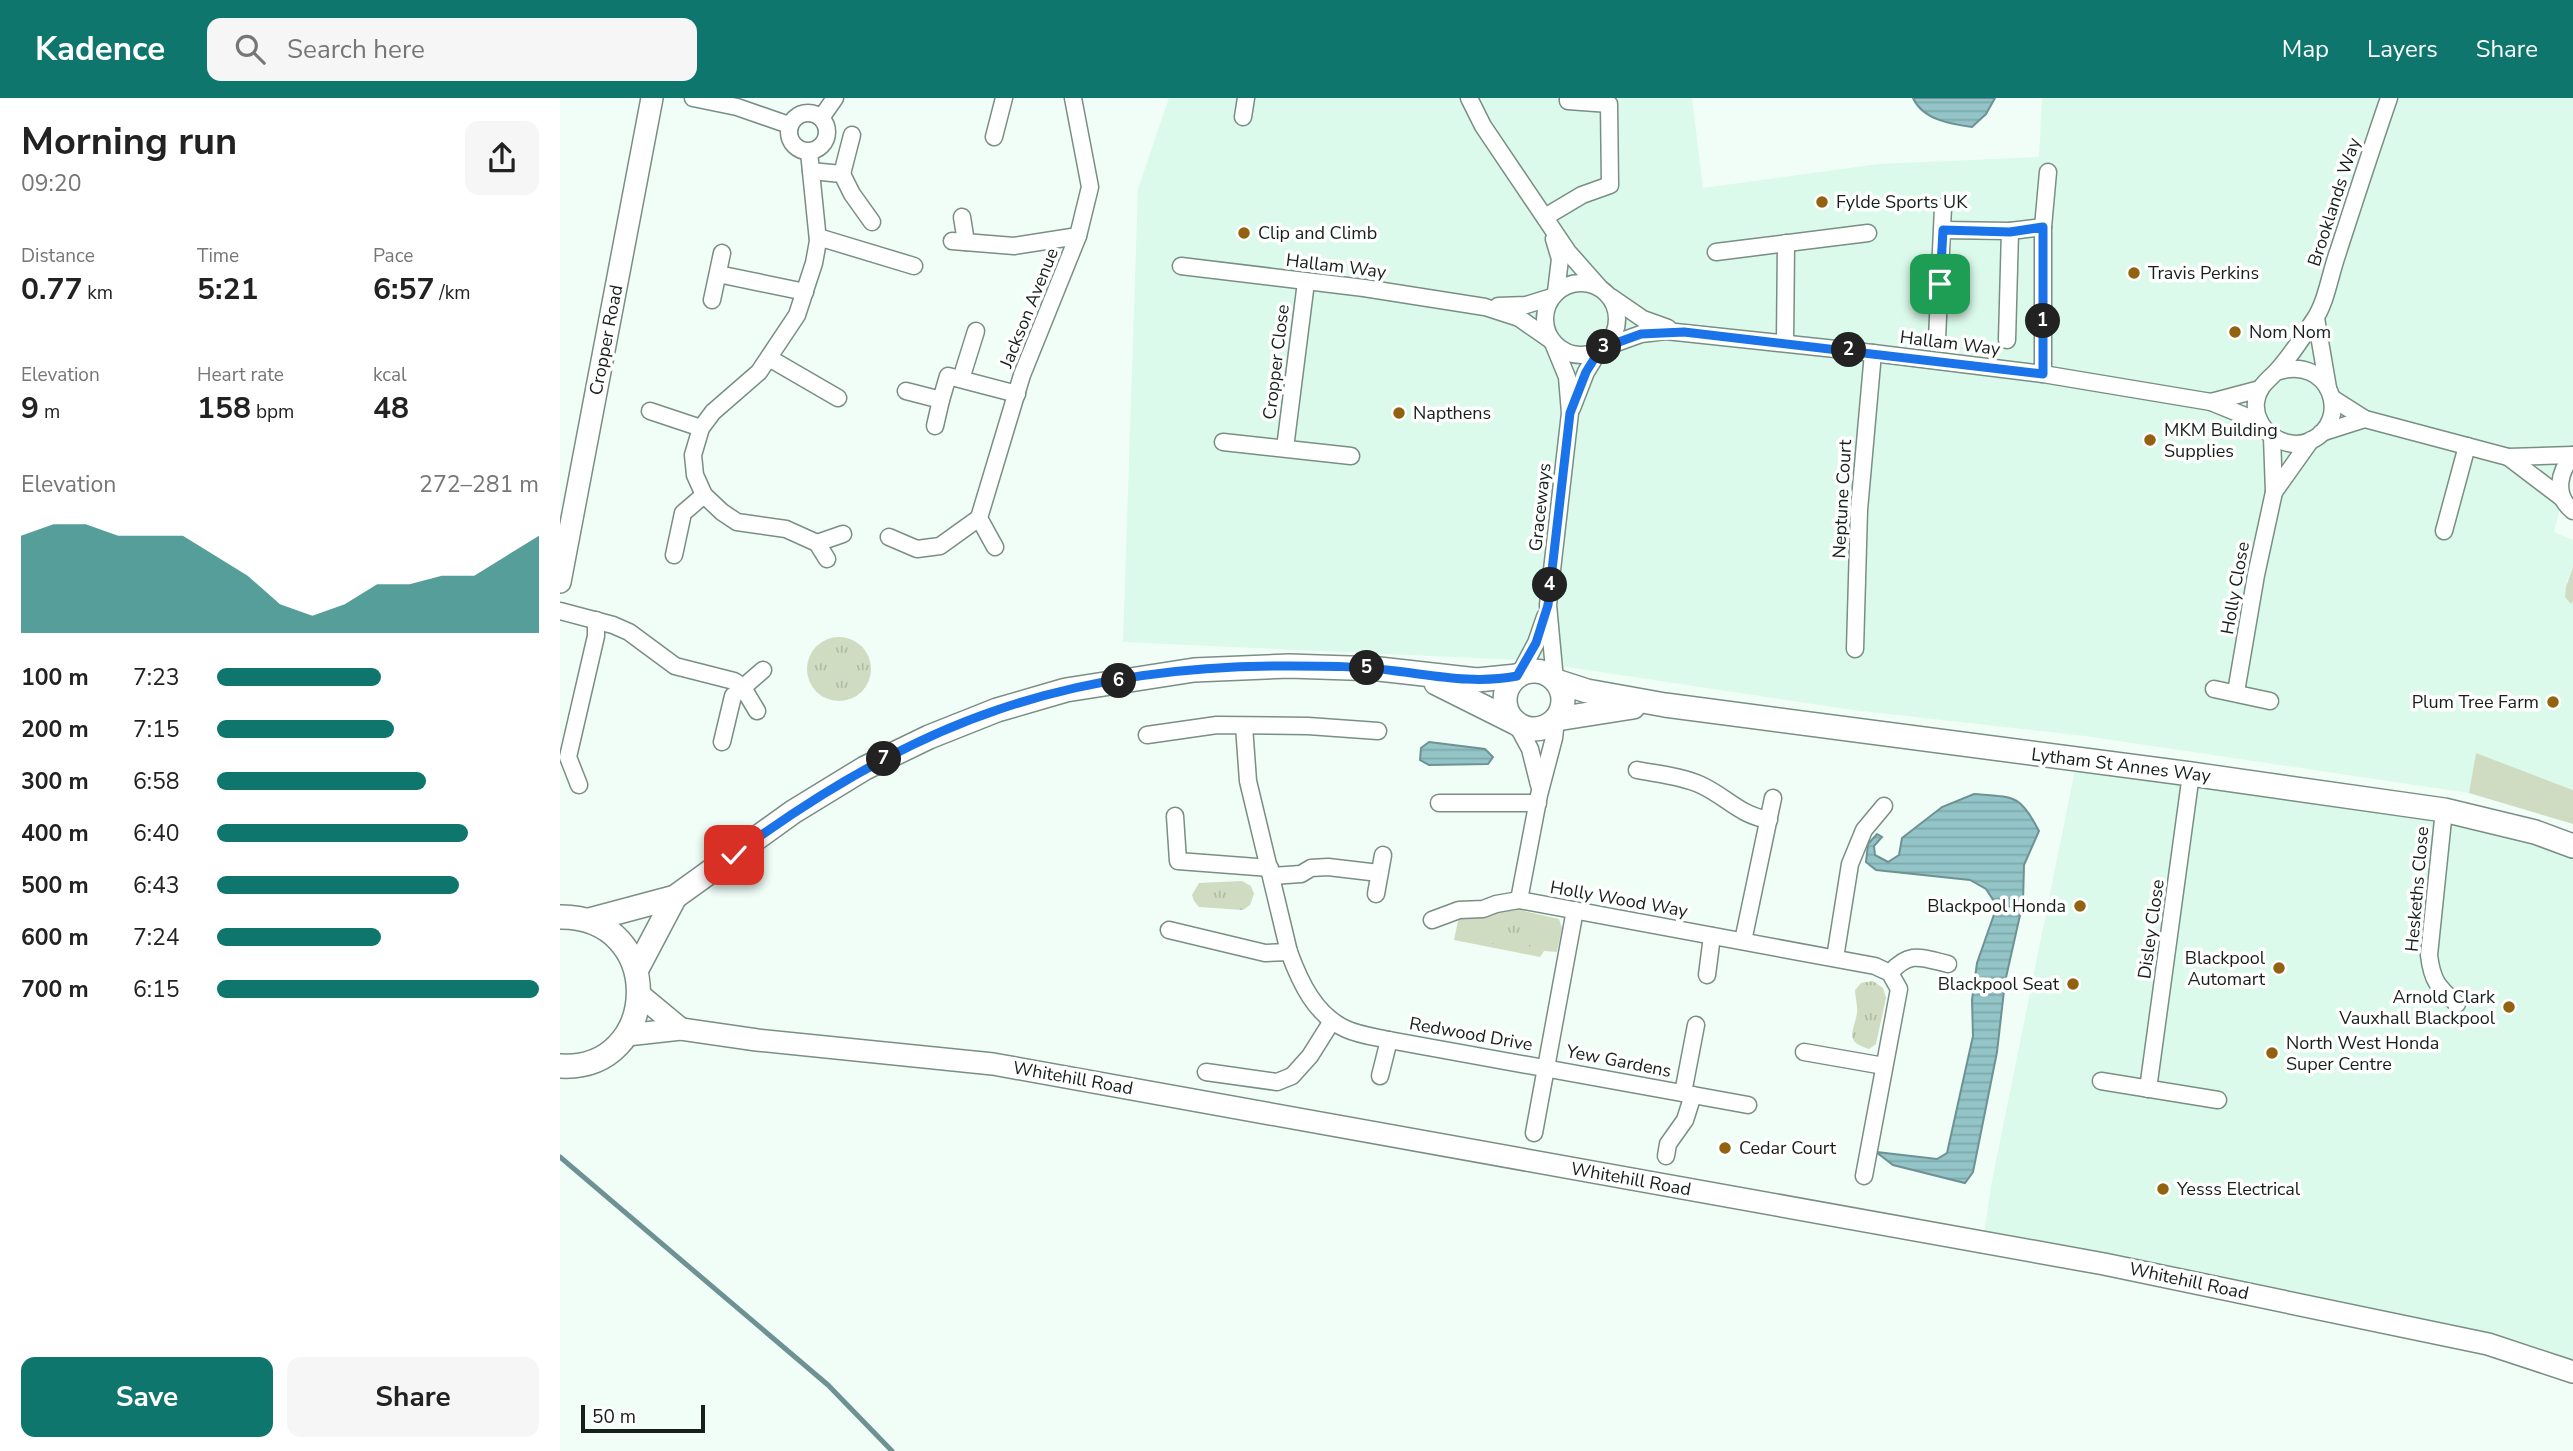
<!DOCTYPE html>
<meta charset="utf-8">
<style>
body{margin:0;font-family:"Nunito Sans",sans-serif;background:#f6f6f6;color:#222;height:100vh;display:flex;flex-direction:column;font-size:26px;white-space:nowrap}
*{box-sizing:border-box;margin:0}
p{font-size:23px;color:#767676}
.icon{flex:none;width:38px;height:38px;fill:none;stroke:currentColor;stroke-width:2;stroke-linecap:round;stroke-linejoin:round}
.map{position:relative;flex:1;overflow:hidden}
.drawer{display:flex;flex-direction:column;background:#fff;width:560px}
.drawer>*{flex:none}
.scale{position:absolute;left:21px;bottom:18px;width:124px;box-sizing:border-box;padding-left:7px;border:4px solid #171f1b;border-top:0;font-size:19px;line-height:24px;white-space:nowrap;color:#171f1b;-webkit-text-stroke:5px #fff;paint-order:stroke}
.pin{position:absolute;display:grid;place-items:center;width:60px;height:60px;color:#fff;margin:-30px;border-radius:14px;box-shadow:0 4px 10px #0006}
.km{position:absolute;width:35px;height:35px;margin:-18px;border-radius:50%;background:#222;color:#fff;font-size:19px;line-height:35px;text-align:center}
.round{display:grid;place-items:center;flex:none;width:74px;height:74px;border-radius:14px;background:#f6f6f6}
.summary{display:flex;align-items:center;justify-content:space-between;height:119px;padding:0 21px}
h1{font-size:38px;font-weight:700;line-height:52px}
.stats{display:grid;grid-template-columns:repeat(3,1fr);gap:10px;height:119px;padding:7px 21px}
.stats div{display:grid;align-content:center}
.stats b{font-size:30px;font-weight:700}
.stats small{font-size:19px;font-weight:400}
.stats p{font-size:19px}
.chart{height:196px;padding:14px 21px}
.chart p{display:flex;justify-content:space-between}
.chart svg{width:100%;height:126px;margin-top:7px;fill:#0f766e;opacity:.7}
.cta{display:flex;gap:14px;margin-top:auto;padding:14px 21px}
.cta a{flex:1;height:80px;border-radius:14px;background:#0f766e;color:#fff;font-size:28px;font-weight:700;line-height:80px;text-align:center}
.cta a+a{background:#f6f6f6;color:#222}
ul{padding:0 21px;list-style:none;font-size:23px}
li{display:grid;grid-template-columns:112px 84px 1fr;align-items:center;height:52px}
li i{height:18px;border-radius:9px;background:#0f766e}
header{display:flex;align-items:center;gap:42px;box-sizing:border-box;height:98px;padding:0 35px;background:#0f766e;color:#fff}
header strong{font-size:33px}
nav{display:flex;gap:38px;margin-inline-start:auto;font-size:24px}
.search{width:490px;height:63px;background:#f6f6f6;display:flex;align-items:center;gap:18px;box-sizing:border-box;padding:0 24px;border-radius:14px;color:#767676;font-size:26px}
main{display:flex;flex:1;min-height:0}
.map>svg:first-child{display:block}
</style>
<header>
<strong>Kadence</strong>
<div class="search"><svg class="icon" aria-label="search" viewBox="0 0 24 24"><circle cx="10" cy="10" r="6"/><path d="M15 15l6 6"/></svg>Search here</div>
<nav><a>Map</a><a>Layers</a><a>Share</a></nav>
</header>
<main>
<section class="drawer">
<div class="summary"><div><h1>Morning run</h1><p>09:20</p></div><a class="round"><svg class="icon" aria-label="share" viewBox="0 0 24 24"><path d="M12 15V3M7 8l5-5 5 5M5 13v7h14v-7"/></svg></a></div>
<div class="stats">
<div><p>Distance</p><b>0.77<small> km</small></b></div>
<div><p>Time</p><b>5:21</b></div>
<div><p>Pace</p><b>6:57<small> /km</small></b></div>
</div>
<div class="stats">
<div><p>Elevation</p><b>9<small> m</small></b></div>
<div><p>Heart rate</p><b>158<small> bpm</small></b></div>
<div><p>kcal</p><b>48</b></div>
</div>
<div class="chart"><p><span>Elevation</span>272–281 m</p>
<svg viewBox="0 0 160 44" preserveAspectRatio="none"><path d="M0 44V10L10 6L20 6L30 10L40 10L50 10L60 17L70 24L80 34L90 38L100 34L110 27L120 27L130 24L140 24L150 17L160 10V44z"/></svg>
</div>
<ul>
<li><b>100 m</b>7:23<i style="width:51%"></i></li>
<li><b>200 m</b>7:15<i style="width:55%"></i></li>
<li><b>300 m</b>6:58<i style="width:65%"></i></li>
<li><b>400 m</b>6:40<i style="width:78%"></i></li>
<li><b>500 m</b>6:43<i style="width:75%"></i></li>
<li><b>600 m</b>7:24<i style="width:51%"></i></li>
<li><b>700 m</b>6:15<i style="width:100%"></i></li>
</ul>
<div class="cta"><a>Save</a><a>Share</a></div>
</section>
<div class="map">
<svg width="2013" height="1353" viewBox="0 0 2013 1353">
<defs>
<pattern id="park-tufts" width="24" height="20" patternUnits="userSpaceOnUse" patternTransform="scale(1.75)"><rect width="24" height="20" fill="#cfdcc1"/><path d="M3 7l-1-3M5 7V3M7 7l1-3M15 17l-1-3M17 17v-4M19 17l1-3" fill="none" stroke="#b1bca5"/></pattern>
<pattern id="water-rules" width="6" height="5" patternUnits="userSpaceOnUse" patternTransform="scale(1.75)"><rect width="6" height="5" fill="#93c4c7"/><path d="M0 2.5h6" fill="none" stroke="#7ea8aa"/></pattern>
</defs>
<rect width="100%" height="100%" fill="#f0fef7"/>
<g fill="#dbfaeb">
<polygon points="609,0 1132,0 1143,90 1319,66 1479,59 1482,0 2013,0 2013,357 1994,434 2013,442 2013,469 2007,483 2012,505 2013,503 2013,692 1916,655 1909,695 1525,638 1293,612 960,562 563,544 578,91"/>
<polygon points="1517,662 1631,676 2013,748 2013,1274 1423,1144 1431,1088"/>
</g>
<g fill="#cfdcc1">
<polygon points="2013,469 2013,503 2011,506 2005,499 2006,489"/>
<polygon points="1916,655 2013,692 2013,726 1909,695"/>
<polygon points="943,808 999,821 1002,830 997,854 984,853 980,859 894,842 898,823 902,819"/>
</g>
<g fill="url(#park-tufts)">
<circle cx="279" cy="571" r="32"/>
<polygon points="682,783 691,788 694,796 690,807 683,812 639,809 634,803 632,797 639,785"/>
<path d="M 965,820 C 975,823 977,828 979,837 L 973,847 L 965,851 C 958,850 954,846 948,844 C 937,842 915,857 919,831 L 928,821 L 946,826 Z"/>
<path d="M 1313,883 L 1323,890 L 1326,900 L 1316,946 L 1309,951 C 1283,943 1294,934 1297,915 C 1298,908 1295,899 1295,892 L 1301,885 Z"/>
</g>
<g fill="url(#water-rules)" stroke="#6e9293" stroke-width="2">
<path d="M 1353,0 L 1435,0 L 1426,16 L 1412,29 C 1391,26 1363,22 1353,0 Z"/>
<polygon points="869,644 925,651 933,659 928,666 869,667 860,662 861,650"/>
<path d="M 1414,696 C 1454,699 1460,696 1479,733 L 1464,767 L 1463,804 L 1445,884 L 1437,954 L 1413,1074 L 1405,1085 L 1333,1067 L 1316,1054 L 1377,1061 L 1387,1055 L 1413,938 L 1412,902 L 1417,865 L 1437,808 L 1426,791 L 1410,782 L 1316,772 L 1306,764 L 1308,746 L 1317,736 L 1322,739 L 1314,748 L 1315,757 L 1328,764 L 1339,757 L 1342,740 L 1382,709 Z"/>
</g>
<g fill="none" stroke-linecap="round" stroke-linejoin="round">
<polyline stroke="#6e9293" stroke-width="5" points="0,1059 268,1287 332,1353"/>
<defs>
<g id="minor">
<polyline points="133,0 177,9 229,27"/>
<polyline points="909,0 923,28 1008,154 1039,189"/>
<circle cx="248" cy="34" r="19"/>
<polyline points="683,19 686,0"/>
<polyline points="261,20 275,0"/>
<polyline points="434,39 444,0"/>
<polyline points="249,54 258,143 254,165 237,217 199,274 153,314 141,330 133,357 135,377 144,397 162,414 177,424 226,431 257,445 267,461"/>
<polyline points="251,73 282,76 292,96 312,124"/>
<polyline points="282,76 292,37"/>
<polyline points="402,119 406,144"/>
<polyline points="985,119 1022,97 1050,87 1049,6 1008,3 1008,0"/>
<polyline points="1383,132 1450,133 1483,129"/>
<polyline points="258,139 354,168"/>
<polyline points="994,141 1000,161 996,194"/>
<polyline points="392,143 454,148 518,138"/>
<polyline points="1156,154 1308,135"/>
<polyline points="621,168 804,190 925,209 959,220 992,243"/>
<polyline points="158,176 245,194"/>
<circle cx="1021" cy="221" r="36"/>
<polyline points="1051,199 1083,221 1108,230"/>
<polyline points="152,202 162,155"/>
<polyline points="938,208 966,207 992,199"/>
<polyline points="1756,220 1768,290"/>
<polyline points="1377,241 1383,109"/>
<polyline points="1447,242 1450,133"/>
<polyline points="993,245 1007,279 1010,315 988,507 995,582"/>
<polyline points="1225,245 1226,145"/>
<polyline points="1045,249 1081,236 1106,233 1313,255 1483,276 1651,304 1700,324"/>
<polyline points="209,260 278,300"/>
<path d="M 1716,274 C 1771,255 1793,324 1750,343 C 1725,354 1693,332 1696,304 C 1698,289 1707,283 1716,274 C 1730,259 1743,239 1754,222 C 1766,205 1770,177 1777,157 C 1794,105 1811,52 1829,0"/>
<polyline points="1483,276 1483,129 1488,74"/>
<polyline points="401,281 416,233"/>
<polyline points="346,293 381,302 388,278 457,296"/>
<polyline points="1772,300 1805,321 1948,359 2013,357"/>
<polyline points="1651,304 1700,291"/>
<polyline points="1012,310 1026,274 1039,253"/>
<polyline points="90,313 141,330"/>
<polyline points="375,328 381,302"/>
<polyline points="1761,335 1805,321"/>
<polyline points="663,344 791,358"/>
<polyline points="725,350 746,184"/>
<path d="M 2013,357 C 1999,374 1993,397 2013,413"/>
<polyline points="1948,359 2002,400"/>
<polyline points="1714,394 1751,342"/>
<polyline points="1884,433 1907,348"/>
<polyline points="329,439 357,451 380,448 419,420"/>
<polyline points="257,445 283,436"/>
<polyline points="435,449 419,420 462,277 518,138 530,89 513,0"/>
<polyline points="114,457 123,415 144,397"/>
<polyline points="0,513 53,527 69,534 115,568 174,583 182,588 197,613"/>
<polyline points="1295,551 1299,412 1313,255"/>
<polyline points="959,577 976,545 985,519"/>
<polyline points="1654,591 1710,603"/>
<polyline points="1676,594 1696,477 1714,394 1712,339"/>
<polyline points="996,622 994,640 979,697 959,802 1315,868 1330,875 1339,891 1304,1078"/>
<polyline points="956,625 970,651 979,687"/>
<path d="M 684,628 L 688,683 L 729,854 C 740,884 755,917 786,931 C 799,937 815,939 829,942 L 1188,1007"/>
<polyline points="587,637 657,627 748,628 818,633"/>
<polyline points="162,644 173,598 203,572"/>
<path d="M 1077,672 C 1097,676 1122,678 1141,687 C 1167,699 1179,717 1209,722"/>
<polyline points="19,687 8,659 36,538 36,522"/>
<polyline points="879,705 978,705"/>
<path d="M 1884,712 L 1869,857 C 1872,883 1878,889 1897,906"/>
<polyline points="615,718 618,763 710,770"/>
<polyline points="712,778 741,776 751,770 768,769 819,775"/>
<polyline points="816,796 823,757"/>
<polyline points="872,822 899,812 923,811 936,806 959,802"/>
<polyline points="609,832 705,855 729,854"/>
<polyline points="1183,843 1213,700"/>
<polyline points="1275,860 1290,766 1304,732 1324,708"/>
<path d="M 1330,875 C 1350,852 1362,860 1388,866"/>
<polyline points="1147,877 1152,838"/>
<polyline points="1244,954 1324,968"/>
<polyline points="646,974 717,984 732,978 750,958 772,923"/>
<polyline points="820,978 829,942"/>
<polyline points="1541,983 1658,1002"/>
<polyline points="1588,991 1631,676"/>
<polyline points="1123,995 1136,927"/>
<polyline points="974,1035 1015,812"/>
<polyline points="1106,1058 1108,1046 1125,1022 1133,997"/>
</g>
<g id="tertiary">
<polyline points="0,484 92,0"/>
<polyline points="80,897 121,931"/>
<polyline points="67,937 121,931 197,942 433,966 1544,1166 1928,1246 2013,1274"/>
</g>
<g id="secondary">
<circle cx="974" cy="602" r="29"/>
<polyline points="996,583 1027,593 1105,607 1631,676 1884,712 1975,734 2013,748"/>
<polyline points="876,585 954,624"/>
<polyline points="997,621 1073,609"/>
<path d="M 0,819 C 107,818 102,974 0,968"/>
<polyline points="29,822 115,799 233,714 305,670 369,639 437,612 506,592 634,572 729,568 819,571 917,582 957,578"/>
<polyline points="77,871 115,799"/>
</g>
</defs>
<use href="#minor" stroke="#798e84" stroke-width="19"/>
<use href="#tertiary" stroke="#798e84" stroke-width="24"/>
<use href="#secondary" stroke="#798e84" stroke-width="26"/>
<use href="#minor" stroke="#fff" stroke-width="16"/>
<use href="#tertiary" stroke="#fff" stroke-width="21"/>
<use href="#secondary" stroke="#fff" stroke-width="23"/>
</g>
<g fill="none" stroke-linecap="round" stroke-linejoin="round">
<defs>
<path id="route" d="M 174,757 C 255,697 342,644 437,612 C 530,580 633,567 730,568 C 765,568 801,568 836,573 C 877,578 916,586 957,578 L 976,545 L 988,507 L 1010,315 L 1026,274 L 1039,253 L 1045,249 L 1081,236 L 1124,234 L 1483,276 L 1483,129 L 1450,134 L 1383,132 L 1380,186"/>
</defs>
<use href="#route" stroke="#fff" stroke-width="14"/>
<use href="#route" stroke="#1a73e8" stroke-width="9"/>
</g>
<g fill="#926210" stroke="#fff" stroke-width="2.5">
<circle cx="1262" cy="104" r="7"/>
<circle cx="684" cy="135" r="7"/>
<circle cx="1574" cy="175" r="7"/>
<circle cx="1675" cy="234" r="7"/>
<circle cx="839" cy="315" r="7"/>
<circle cx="1590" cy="342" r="7"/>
<circle cx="1993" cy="604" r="7"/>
<circle cx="1520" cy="808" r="7"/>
<circle cx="1719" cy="870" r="7"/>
<circle cx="1513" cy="886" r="7"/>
<circle cx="1949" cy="909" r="7"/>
<circle cx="1712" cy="955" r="7"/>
<circle cx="1165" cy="1050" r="7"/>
<circle cx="1603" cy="1091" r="7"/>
</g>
<g text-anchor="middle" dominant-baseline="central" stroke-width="7" stroke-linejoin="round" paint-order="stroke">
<g font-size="18" fill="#171f1b" stroke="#fff" text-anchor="start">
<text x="1276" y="104">Fylde Sports UK</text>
<text x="698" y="135">Clip and Climb</text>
<text x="1588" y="175">Travis Perkins</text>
<text x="1689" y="234">Nom Nom</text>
<text x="853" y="315">Napthens</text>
<text x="1604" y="332">MKM Building<tspan x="1604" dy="21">Supplies</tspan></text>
<text x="1979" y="604" text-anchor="end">Plum Tree Farm</text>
<text x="1506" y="808" text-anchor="end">Blackpool Honda</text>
<text x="1705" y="860" text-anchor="end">Blackpool<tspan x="1705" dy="21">Automart</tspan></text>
<text x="1499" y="886" text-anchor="end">Blackpool Seat</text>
<text x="1935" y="899" text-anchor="end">Arnold Clark<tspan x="1935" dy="21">Vauxhall Blackpool</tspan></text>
<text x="1726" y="945">North West Honda<tspan x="1726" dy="21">Super Centre</tspan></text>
<text x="1179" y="1050">Cedar Court</text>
<text x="1617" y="1091">Yesss Electrical</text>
</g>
<g font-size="18" fill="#171f1b" stroke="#fff">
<text transform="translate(1774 104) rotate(-72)">Brooklands Way</text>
<text transform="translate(776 168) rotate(7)">Hallam Way</text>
<text transform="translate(469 210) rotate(-68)">Jackson Avenue</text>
<text transform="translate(46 242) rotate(-79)">Cropper Road</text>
<text transform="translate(1390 245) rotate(7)">Hallam Way</text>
<text transform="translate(716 264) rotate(-83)">Cropper Close</text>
<text transform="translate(1282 401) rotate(-87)">Neptune Court</text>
<text transform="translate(980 409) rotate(-84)">Graceways</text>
<text transform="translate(1675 490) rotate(-80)">Holly Close</text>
<text transform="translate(1561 667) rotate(7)">Lytham St Annes Way</text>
<text transform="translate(1857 791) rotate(-85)">Heskeths Close</text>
<text transform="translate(1059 801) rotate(10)">Holly Wood Way</text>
<text transform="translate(1591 831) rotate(-82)">Disley Close</text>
<text transform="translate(911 936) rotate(10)">Redwood Drive</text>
<text transform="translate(1059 963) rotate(11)">Yew Gardens</text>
<text transform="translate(513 980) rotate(10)">Whitehill Road</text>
<text transform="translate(1071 1081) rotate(10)">Whitehill Road</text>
<text transform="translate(1629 1183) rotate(12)">Whitehill Road</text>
</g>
</g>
</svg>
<div class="scale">50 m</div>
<div class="pin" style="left:1380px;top:186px;background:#1e9e55"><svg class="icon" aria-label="arrive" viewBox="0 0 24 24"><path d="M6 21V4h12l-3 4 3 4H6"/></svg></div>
<div class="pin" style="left:174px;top:757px;background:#d93025"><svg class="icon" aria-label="check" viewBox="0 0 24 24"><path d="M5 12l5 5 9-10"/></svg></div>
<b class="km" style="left:1483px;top:223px">1</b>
<b class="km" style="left:1289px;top:252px">2</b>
<b class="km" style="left:1044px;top:249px">3</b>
<b class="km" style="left:990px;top:487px">4</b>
<b class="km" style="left:807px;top:570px">5</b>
<b class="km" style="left:559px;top:583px">6</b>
<b class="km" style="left:324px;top:661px">7</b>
</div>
</main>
